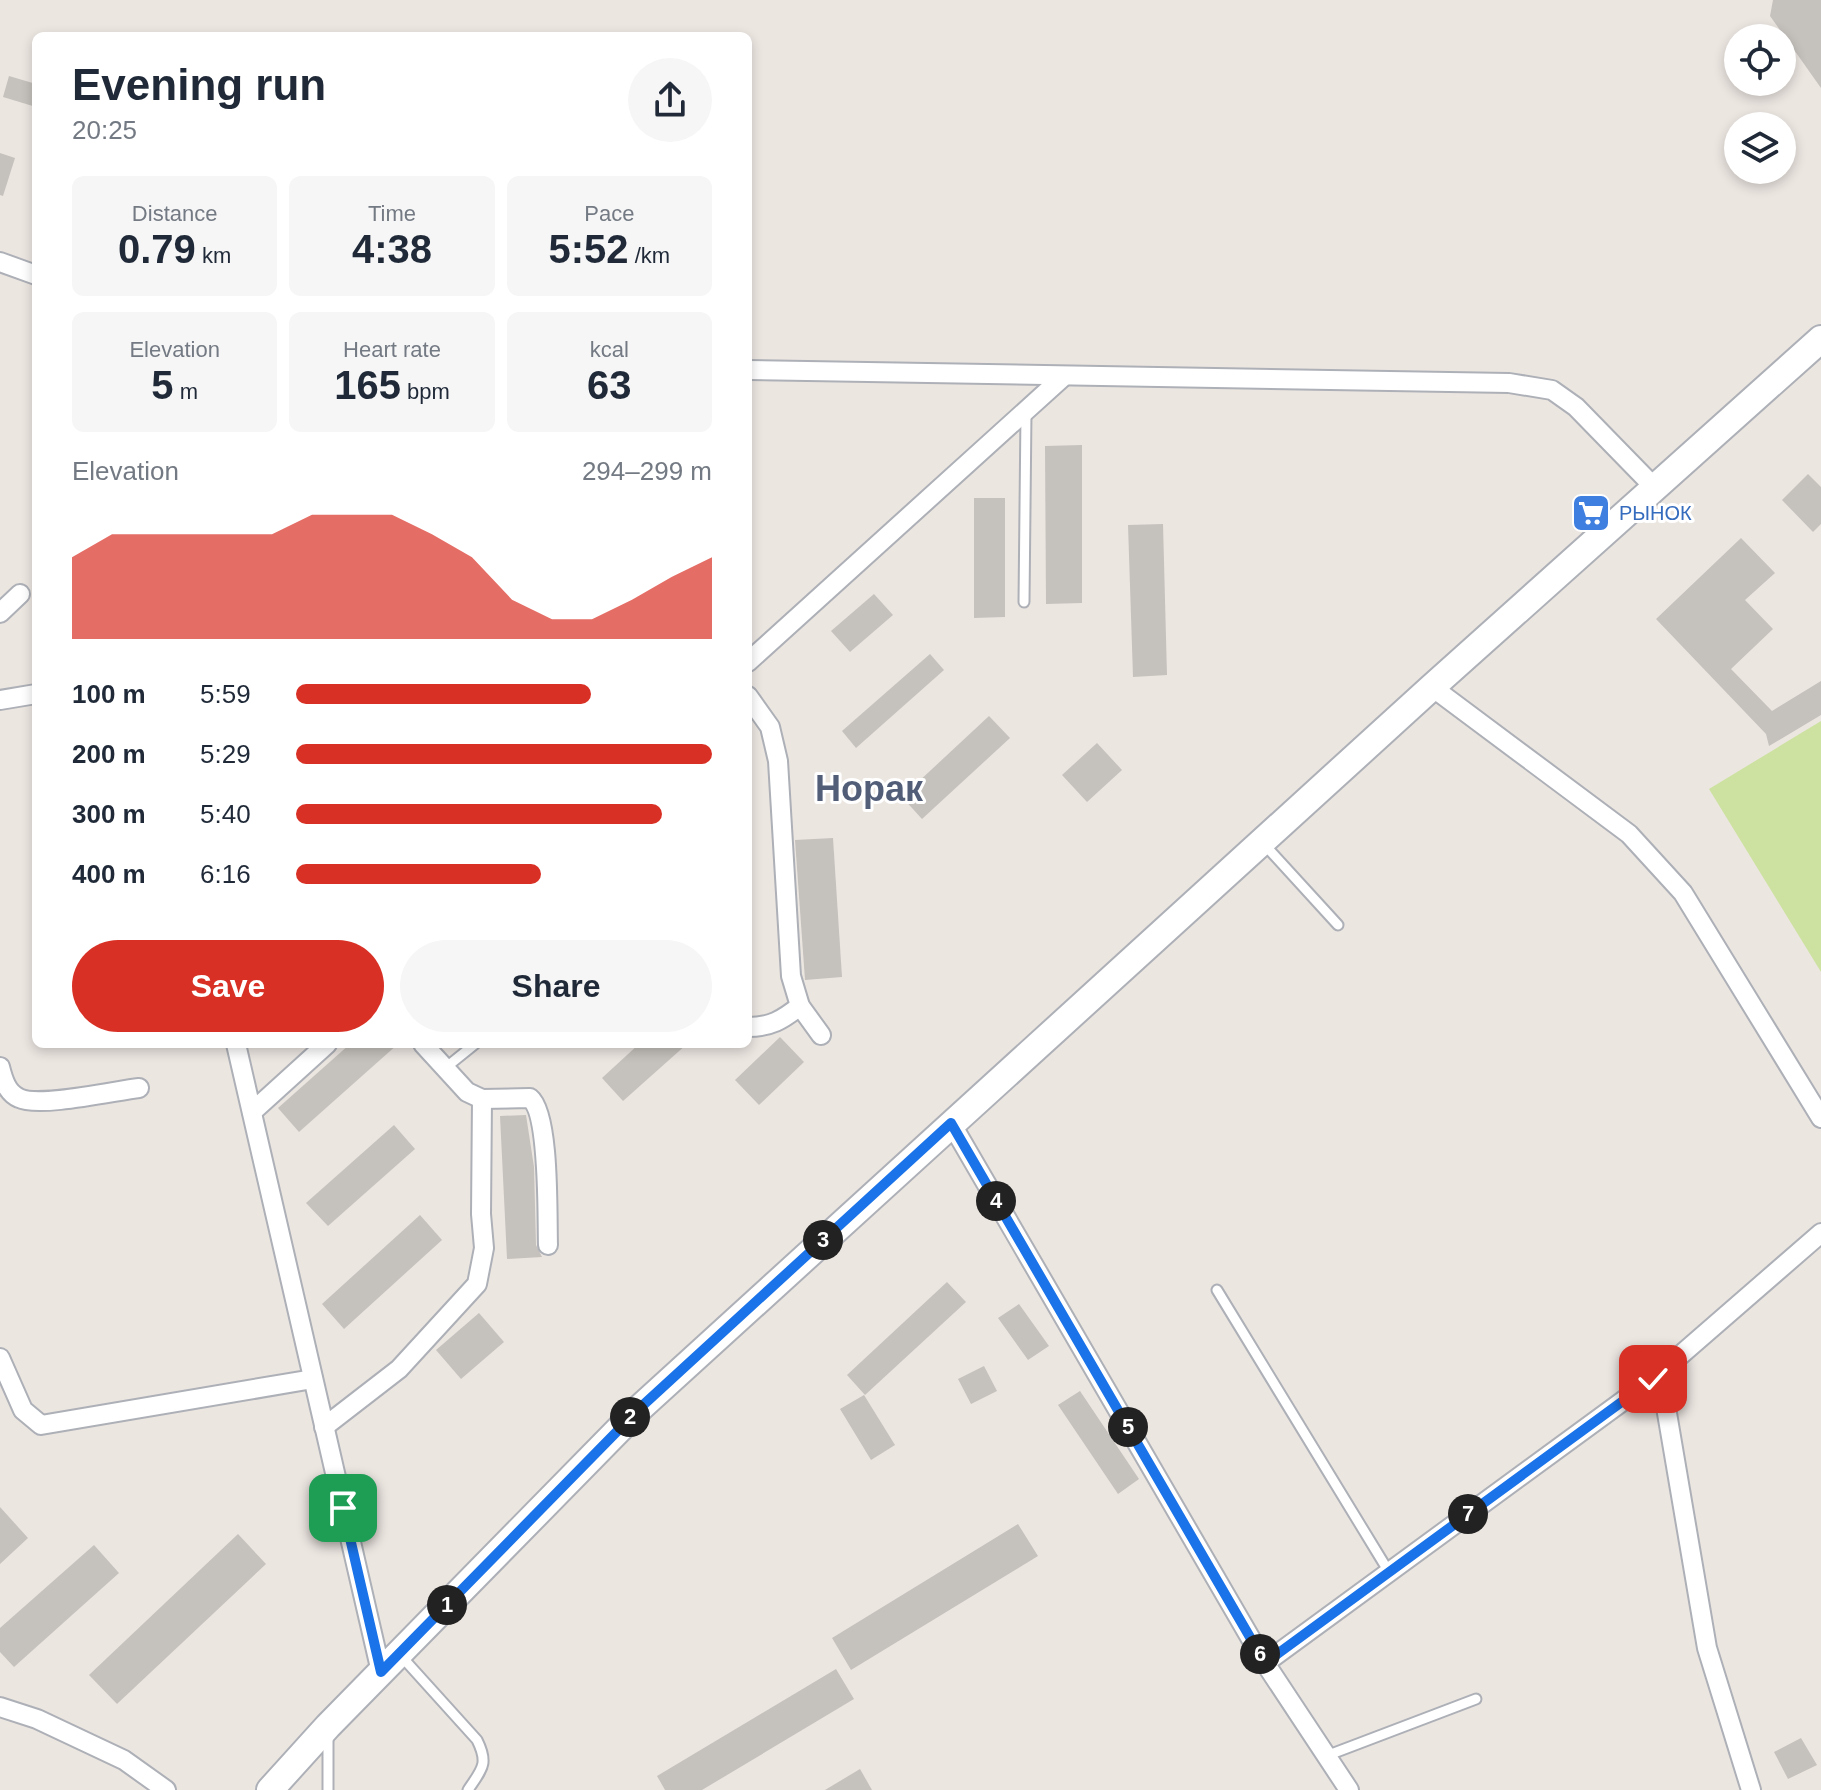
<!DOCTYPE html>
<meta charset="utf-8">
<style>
body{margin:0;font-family:Helvetica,sans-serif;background:#f6f6f7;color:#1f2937;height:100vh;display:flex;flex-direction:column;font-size:30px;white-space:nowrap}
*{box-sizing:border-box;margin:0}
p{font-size:26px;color:#747a83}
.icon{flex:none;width:44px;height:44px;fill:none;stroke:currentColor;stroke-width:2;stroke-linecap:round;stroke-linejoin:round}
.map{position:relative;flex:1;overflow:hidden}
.details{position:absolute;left:32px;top:32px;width:720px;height:1016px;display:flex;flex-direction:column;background:#fff;border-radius:12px;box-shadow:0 4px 12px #0003}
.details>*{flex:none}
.controls{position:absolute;left:1724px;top:24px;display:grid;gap:16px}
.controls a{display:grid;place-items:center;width:72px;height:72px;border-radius:50%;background:#fff;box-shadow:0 4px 12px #0003;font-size:40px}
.pin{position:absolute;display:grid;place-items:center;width:68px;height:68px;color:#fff;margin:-34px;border-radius:16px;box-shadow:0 4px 12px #0006}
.km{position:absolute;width:40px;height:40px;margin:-20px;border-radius:50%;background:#222;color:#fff;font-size:22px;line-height:40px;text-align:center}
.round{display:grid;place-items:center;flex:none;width:84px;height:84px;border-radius:42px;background:#f6f6f7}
.summary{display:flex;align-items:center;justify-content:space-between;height:136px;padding:0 40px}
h1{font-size:44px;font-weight:600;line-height:60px}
.stats{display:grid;grid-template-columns:repeat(3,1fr);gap:12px;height:136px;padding:8px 40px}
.stats div{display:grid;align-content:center;border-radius:12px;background:#f6f6f7;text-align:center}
.stats b{font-size:40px;font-weight:600}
.stats small{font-size:22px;font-weight:400}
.stats p{font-size:22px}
.chart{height:224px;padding:16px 40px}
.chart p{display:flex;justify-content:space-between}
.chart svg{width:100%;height:144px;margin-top:8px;fill:#d93025;opacity:.7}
.button{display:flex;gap:16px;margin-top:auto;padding:16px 40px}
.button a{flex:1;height:92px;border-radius:48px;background:#d93025;color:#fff;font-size:32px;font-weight:600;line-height:92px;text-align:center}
.button a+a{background:#f6f6f7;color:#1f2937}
ul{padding:0 40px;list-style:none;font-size:26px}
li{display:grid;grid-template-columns:128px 96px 1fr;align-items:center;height:60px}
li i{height:20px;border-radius:10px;background:#d93025}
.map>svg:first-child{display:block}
</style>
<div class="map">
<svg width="1821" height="1790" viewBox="0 0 1821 1790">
<rect width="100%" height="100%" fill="#ece6e1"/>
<polygon fill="#cde2a1" points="1821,721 1821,972 1709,789"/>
<g fill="#c5c1bc">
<polygon points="1773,0 1821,0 1821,88 1770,16"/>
<polygon points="9,76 36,84 36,107 3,97"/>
<polygon points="0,153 15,158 3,196 0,195"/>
<polygon points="1082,445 1082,603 1046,604 1045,446"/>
<polygon points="1808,474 1821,487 1821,524 1813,532 1782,500"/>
<polygon points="974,498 1005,498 1005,617 974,618"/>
<polygon points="1163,524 1167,675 1133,677 1128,525"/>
<polygon points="1741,538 1775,573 1745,600 1773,629 1731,669 1772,711 1821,681 1821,715 1769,746 1766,734 1656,619"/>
<polygon points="874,594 893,615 850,652 831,631"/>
<polygon points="930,654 944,670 856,748 842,731"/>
<polygon points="989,716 1010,738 922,819 902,797"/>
<polygon points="1097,743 1122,770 1087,802 1062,775"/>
<polygon points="833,838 842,977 805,980 795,840"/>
<polygon points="780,1037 804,1062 759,1105 735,1080"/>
<polygon points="350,1044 398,1044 299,1132 278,1108"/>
<polygon points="639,1044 687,1044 623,1101 602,1078"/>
<polygon points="526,1115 534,1167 536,1245 542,1257 507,1259 500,1116"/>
<polygon points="394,1125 415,1149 328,1226 306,1203"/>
<polygon points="420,1215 442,1240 344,1329 322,1304"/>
<polygon points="947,1282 966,1302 865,1395 847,1375"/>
<polygon points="1019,1304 1049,1346 1028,1360 998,1318"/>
<polygon points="479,1313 504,1342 461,1379 436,1350"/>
<polygon points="984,1366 997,1391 971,1404 958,1379"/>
<polygon points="1080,1391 1139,1479 1118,1494 1058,1405"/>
<polygon points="864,1395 895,1445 871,1460 840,1409"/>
<polygon points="0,1507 28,1538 0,1564"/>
<polygon points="1018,1524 1038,1556 851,1670 832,1638"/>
<polygon points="238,1534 266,1564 117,1704 89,1675"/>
<polygon points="94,1545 119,1573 14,1667 0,1652 0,1628"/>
<polygon points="836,1669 854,1699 702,1790 665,1790 657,1776"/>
<polygon points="1801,1738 1817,1765 1788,1779 1774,1752"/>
<polygon points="860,1769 872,1790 825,1790"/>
</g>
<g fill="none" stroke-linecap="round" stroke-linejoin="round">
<defs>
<g id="service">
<polyline points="1024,602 1026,413"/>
<polyline points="1264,844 1338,925"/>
<polyline points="444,1069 475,1044"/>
<polyline points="1217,1290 1389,1572"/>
<path d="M 402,1657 L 477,1740 C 489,1764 482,1769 468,1790"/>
<polyline points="1326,1756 1476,1699"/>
<polyline points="328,1790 328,1734"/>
</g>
<g id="minor">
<polyline points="0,262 36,275"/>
<polyline points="748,370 1509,383 1552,390 1576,407 1656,489"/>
<polyline points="0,613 20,594"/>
<polyline points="748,662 1063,377"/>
<polyline points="1432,687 1629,834 1683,893 1821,1118"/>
<polyline points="748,696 770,727 778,761 791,976 800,1006 821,1035"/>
<polyline points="0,700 36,694"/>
<path d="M 748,1027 C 771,1027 782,1020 800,1006"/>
<polyline points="236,1044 381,1672"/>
<path d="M 423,1044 L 467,1092 L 482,1099 L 530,1098 C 550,1114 547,1216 548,1245"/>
<path d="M 0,1067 C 3,1079 7,1093 19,1098 C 39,1108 114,1091 139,1088"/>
<polyline points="252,1112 327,1044"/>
<polyline points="951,1123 1265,1663 1653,1379 1821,1233"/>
<polyline points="0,1358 23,1410 41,1425 313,1379"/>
<polyline points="1660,1372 1707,1648 1751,1790"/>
<polyline points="324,1427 399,1369 477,1284 484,1248 481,1214 482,1099"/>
<polyline points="1265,1663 1349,1790"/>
<polyline points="0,1707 37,1719 124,1760 166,1790"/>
</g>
<polyline id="secondary" points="270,1790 328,1726 641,1407 1432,687 1821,339"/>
</defs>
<use href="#service" stroke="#adb0b7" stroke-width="13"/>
<use href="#minor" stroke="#adb0b7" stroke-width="22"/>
<use href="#secondary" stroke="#adb0b7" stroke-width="30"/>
<use href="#service" stroke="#fff" stroke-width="9"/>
<use href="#minor" stroke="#fff" stroke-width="18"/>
<use href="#secondary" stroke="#fff" stroke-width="26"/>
</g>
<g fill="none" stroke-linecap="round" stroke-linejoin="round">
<defs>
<polyline id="route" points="343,1508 381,1672 641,1407 951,1123 1265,1663 1653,1379"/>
</defs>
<use href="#route" stroke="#fff" stroke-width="16"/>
<use href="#route" stroke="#1a73e8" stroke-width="10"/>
</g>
<defs>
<symbol id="supermarket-square" viewBox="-11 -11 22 22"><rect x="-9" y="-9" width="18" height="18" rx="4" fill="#3f7fe0" stroke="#fff"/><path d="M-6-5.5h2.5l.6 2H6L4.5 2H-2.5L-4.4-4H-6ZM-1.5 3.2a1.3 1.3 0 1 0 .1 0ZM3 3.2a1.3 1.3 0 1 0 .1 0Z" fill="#fff"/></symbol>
</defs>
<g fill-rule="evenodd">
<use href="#supermarket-square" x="1569" y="491" width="44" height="44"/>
</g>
<g text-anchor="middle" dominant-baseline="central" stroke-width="6" stroke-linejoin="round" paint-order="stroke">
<g font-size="20" fill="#366cbe" stroke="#fff" text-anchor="start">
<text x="1619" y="513">РЫНОК</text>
</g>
<g font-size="36" font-weight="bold" fill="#525d78" stroke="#fff">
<text x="869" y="788">Норак</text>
</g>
</g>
</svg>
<div class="controls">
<a><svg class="icon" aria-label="locate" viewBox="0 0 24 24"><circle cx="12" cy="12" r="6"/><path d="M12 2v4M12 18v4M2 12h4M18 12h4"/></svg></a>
<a><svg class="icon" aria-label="layers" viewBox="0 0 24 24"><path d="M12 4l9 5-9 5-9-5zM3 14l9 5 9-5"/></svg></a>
</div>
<div class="pin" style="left:343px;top:1508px;background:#1e9e55"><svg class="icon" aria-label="arrive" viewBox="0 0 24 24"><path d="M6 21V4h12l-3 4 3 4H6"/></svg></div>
<div class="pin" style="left:1653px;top:1379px;background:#d93025"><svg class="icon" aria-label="check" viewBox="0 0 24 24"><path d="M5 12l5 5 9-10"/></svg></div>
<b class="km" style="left:447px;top:1605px">1</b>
<b class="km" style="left:630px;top:1417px">2</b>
<b class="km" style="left:823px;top:1240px">3</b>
<b class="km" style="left:996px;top:1201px">4</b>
<b class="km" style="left:1128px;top:1427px">5</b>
<b class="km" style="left:1260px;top:1654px">6</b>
<b class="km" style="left:1468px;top:1514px">7</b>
<section class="details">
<div class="summary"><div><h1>Evening run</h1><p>20:25</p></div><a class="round"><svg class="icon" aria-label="share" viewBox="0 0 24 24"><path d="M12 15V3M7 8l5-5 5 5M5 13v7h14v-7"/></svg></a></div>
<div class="stats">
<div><p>Distance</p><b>0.79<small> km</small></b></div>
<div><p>Time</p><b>4:38</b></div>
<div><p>Pace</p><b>5:52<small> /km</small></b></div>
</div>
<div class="stats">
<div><p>Elevation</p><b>5<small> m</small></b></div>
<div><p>Heart rate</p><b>165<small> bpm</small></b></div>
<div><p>kcal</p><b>63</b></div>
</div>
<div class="chart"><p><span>Elevation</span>294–299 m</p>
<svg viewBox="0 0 160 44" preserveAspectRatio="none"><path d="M0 44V19L10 12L20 12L30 12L40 12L50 12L60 6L70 6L80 6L90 12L100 19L110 32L120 38L130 38L140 32L150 25L160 19V44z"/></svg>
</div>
<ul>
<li><b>100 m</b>5:59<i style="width:71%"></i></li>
<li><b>200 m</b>5:29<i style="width:100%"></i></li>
<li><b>300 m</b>5:40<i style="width:88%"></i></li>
<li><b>400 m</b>6:16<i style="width:59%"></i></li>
</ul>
<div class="button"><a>Save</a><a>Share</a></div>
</section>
</div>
